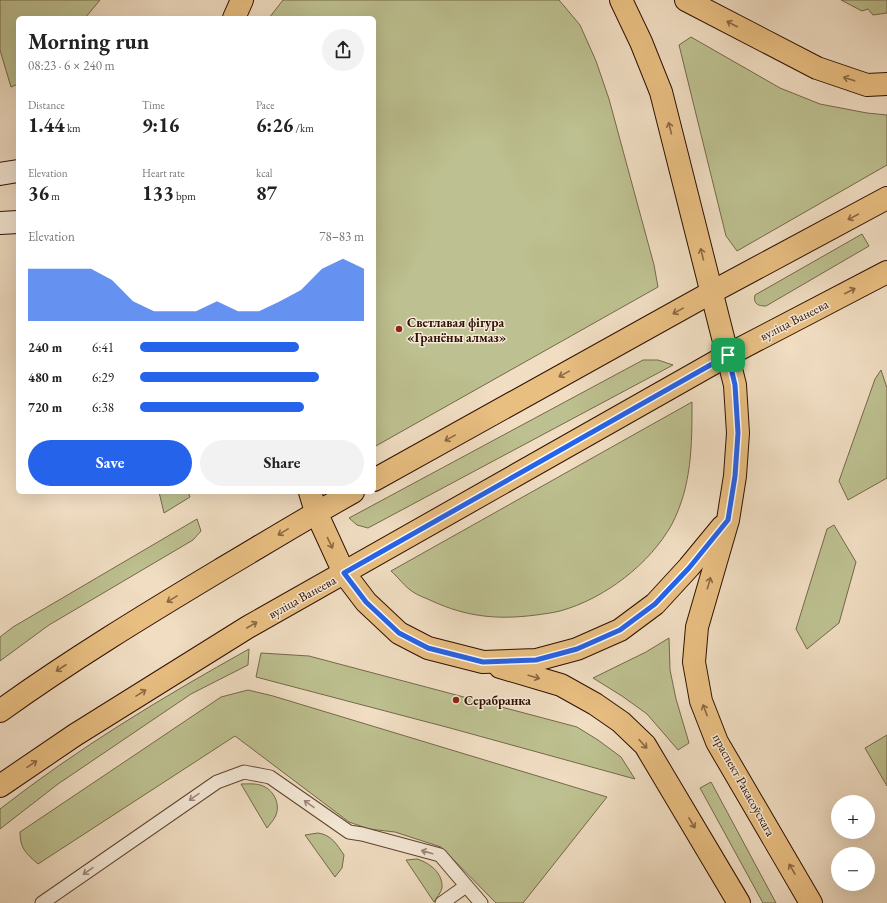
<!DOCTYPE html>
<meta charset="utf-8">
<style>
body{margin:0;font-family:"EB Garamond",serif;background:#f2f2f2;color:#222;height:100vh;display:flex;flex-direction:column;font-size:15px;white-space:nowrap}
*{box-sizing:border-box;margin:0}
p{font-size:13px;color:#767676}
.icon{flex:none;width:22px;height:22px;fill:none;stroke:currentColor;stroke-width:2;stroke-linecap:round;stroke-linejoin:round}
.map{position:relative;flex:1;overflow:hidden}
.side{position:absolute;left:16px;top:16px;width:360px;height:478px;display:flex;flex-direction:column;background:#fff;border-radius:6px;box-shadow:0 4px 16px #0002}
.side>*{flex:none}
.buttons{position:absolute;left:831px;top:795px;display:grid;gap:8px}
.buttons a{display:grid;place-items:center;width:44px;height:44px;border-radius:50%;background:#fff;box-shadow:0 4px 16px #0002;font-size:20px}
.pin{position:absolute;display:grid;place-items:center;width:34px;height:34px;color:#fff;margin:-17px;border-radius:8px;box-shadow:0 2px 6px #0006}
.round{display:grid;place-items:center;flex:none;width:42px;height:42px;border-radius:21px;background:#f2f2f2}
.headline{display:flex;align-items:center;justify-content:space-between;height:68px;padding:0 12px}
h1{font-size:22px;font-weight:700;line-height:30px}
.figures{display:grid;grid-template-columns:repeat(3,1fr);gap:6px;height:68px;padding:4px 12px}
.figures div{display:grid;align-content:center}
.figures b{font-size:20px;font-weight:700}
.figures small{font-size:11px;font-weight:400}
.figures p{font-size:11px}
.chart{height:112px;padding:8px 12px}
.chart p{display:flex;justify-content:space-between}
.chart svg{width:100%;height:72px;margin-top:4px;fill:#2563eb;opacity:.7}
.button{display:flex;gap:8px;margin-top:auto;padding:8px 12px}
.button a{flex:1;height:46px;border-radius:24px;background:#2563eb;color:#fff;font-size:16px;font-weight:700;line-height:46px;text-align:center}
.button a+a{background:#f2f2f2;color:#222}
ul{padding:0 12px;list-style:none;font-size:13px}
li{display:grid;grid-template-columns:64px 48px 1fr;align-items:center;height:30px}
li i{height:10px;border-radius:5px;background:#2563eb}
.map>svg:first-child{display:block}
</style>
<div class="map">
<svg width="887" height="903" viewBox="0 0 887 903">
<rect width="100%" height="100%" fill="#f0ddc2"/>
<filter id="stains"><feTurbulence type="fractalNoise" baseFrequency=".005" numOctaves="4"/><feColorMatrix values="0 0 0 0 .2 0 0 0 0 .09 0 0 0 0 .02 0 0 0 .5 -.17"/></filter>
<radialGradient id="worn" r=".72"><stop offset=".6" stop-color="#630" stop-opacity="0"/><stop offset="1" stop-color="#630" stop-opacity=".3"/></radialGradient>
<g fill="#bdc090" stroke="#766849">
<polygon points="0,0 100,0 85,18 18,18 18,84 11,87 0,50"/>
<polygon points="283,0 559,0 580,25 596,61 609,99 654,265 658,287 374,447 374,18 269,18"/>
<polygon points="841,0 887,0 887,13 873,15 868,9 862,11"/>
<polygon points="691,37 780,88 820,104 867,113 887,115 887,165 737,251 726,236 679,45"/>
<path d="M 862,234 L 869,246 L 766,306 C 758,306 753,304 755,295 Z"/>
<polygon points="643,360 658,360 673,365 368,528 357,525 349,518"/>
<polygon points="881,370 887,388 887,478 848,500 839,481 875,379"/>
<path d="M 692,402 C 692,445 692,485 672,524 C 650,564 604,599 560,611 C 552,613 543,614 536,615 C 498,620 467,617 432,601 C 426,598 419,596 413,592 C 405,587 398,577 391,571 Z"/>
<polygon points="159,492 188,492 190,497 164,513"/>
<polygon points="197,519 201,531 193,540 49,625 0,661 0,637 13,627"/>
<polygon points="834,525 856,562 839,623 807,649 796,629 827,529"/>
<polygon points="669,638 670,670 676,699 689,743 678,750 647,714 622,696 593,678 646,652"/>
<path d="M 249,649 L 248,665 L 191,694 L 58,784 L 0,829 L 0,809 C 78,748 163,697 249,649 Z"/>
<polygon points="261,653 309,656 577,727 598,740 621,757 635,779 450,728 256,677"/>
<path d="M 248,690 L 273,696 L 607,797 L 523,903 L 496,903 L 441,847 L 395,832 L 369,829 L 349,822 L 235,736 L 38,864 C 26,853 20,849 20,832 L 221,697 Z"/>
<polygon points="887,735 887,786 865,748"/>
<polygon points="711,782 776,903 763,903 700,788"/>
<path d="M 241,784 C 248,784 256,783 263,786 C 275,791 281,806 275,817 C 273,821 270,824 267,828 Z"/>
<path d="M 318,833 C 332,835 337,845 344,855 L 342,868 L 335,877 L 305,835 Z"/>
<path d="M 417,859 C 430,863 443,873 442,888 C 441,893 436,898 434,902 L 406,860 Z"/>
</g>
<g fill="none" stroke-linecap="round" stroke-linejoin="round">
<defs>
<g id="lane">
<polyline points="42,903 217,782 244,772 270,777 349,832 362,834 440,855 481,903"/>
<polyline points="442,903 466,886"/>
</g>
<g id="secondary">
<polyline points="0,174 18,171"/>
<polyline points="0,223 18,222"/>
</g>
<g id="primary">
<polyline points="621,0 641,42 661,92 735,385 738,433 735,476 728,520 697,627 694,662 701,701 717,742 811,903"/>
<polyline points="686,0 817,68 867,85 887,84"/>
<polyline points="234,18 242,0"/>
<polyline points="374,480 712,292 887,198"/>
<polyline points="310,492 316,512 344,573 366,602 399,633 428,648 483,662 536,660 577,649 620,630 655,604 689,567 722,527"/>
<polyline points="500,667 561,685 595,704 621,722 645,745 739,903"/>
<path d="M 0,711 C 71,660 145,615 220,570 C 264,544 308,517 353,492"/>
<polyline points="0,786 75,735 248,627 728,355 887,272"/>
</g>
</defs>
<use href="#lane" stroke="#5f4332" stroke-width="15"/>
<use href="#secondary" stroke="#2f1002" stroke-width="24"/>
<use href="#primary" stroke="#2f1002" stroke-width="24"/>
<use href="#lane" stroke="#f5e9d7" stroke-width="13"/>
<use href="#secondary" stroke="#f5e9d7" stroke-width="22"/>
<use href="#primary" stroke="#e8be81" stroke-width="22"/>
</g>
<defs><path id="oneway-shaft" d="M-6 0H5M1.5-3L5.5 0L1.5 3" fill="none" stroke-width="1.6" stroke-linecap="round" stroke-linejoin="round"/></defs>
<g stroke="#8c6742">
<use href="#oneway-shaft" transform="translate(732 24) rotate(-153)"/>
<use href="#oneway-shaft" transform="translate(849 79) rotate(-162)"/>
<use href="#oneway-shaft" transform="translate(670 128) rotate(-104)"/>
<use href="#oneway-shaft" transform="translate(853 217) rotate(152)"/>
<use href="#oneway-shaft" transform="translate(702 254) rotate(-104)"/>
<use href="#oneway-shaft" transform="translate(850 291) rotate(-27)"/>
<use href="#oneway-shaft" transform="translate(678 311) rotate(151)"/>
<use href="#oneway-shaft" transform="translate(564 374) rotate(151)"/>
<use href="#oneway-shaft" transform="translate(450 438) rotate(151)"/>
<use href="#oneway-shaft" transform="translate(283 532) rotate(149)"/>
<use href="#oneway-shaft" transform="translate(330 543) rotate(65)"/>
<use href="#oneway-shaft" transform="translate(709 583) rotate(-74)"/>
<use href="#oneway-shaft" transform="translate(172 599) rotate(149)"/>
<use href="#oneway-shaft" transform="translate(252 625) rotate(-30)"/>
<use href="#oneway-shaft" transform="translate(61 668) rotate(147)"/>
<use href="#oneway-shaft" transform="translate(534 677) rotate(16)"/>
<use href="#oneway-shaft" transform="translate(141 693) rotate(-32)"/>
<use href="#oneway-shaft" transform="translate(705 710) rotate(-111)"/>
<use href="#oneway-shaft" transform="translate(643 744) rotate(48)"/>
<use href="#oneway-shaft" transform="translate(32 764) rotate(-34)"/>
<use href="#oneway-shaft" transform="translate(692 823) rotate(59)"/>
<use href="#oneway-shaft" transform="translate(792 869) rotate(-120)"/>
</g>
<g stroke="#9c8777">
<use href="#oneway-shaft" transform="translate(194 797) rotate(145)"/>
<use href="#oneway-shaft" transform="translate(309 804) rotate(-145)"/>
<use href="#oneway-shaft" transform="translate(427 852) rotate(-164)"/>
<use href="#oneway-shaft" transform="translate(88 871) rotate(145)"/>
</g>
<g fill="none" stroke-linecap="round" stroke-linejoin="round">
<defs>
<polygon id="route" points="728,355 735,385 738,433 735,476 728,520 689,568 655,604 620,630 577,649 536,660 483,662 428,648 399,633 366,602 344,573"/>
</defs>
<use href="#route" stroke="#fff" stroke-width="8"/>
<use href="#route" stroke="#2563eb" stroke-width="5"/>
</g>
<g fill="#8f2418" stroke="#f5e9d7" stroke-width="1.5">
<circle cx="399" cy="329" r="4"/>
<circle cx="456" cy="700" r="4"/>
</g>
<g text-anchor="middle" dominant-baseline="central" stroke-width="3" stroke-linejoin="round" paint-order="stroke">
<g font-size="13" fill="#2f1002" stroke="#f5e9d7">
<text transform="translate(794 320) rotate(-27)">вуліца Ванеева</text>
<text transform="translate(302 597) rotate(-29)">вуліца Ванеева</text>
<text transform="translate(744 785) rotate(61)">праспект Ракасоўскага</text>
</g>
<g font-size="13" font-weight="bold" fill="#2f1002" stroke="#f5e9d7" text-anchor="start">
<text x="407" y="322">Светлавая фігура<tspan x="407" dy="15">«Гранёны алмаз»</tspan></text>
<text x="464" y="700">Серабранка</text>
</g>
</g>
<rect width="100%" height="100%" filter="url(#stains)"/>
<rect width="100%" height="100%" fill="url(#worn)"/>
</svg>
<div class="buttons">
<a>+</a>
<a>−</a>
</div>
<div class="pin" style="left:728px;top:355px;background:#1e9e55"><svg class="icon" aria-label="arrive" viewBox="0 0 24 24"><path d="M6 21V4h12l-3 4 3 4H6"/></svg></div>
<section class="side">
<div class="headline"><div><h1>Morning run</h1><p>08:23 · 6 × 240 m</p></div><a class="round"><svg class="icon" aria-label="share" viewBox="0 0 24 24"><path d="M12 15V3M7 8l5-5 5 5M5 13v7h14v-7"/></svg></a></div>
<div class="figures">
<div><p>Distance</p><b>1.44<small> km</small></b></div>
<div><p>Time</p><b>9:16</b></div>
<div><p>Pace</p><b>6:26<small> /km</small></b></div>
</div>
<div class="figures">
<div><p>Elevation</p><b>36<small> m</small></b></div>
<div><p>Heart rate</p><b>133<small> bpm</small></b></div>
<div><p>kcal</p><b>87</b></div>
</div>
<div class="chart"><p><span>Elevation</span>78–83 m</p>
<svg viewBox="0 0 160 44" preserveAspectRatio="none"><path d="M0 44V12L10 12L20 12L30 12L40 19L50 32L60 38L70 38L80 38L90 32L100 38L110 38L120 32L130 25L140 12L150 6L160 12V44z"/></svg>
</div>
<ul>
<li><b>240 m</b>6:41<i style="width:71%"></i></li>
<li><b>480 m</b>6:29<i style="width:80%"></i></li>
<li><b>720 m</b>6:38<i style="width:73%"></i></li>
</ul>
<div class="button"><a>Save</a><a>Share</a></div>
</section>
</div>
